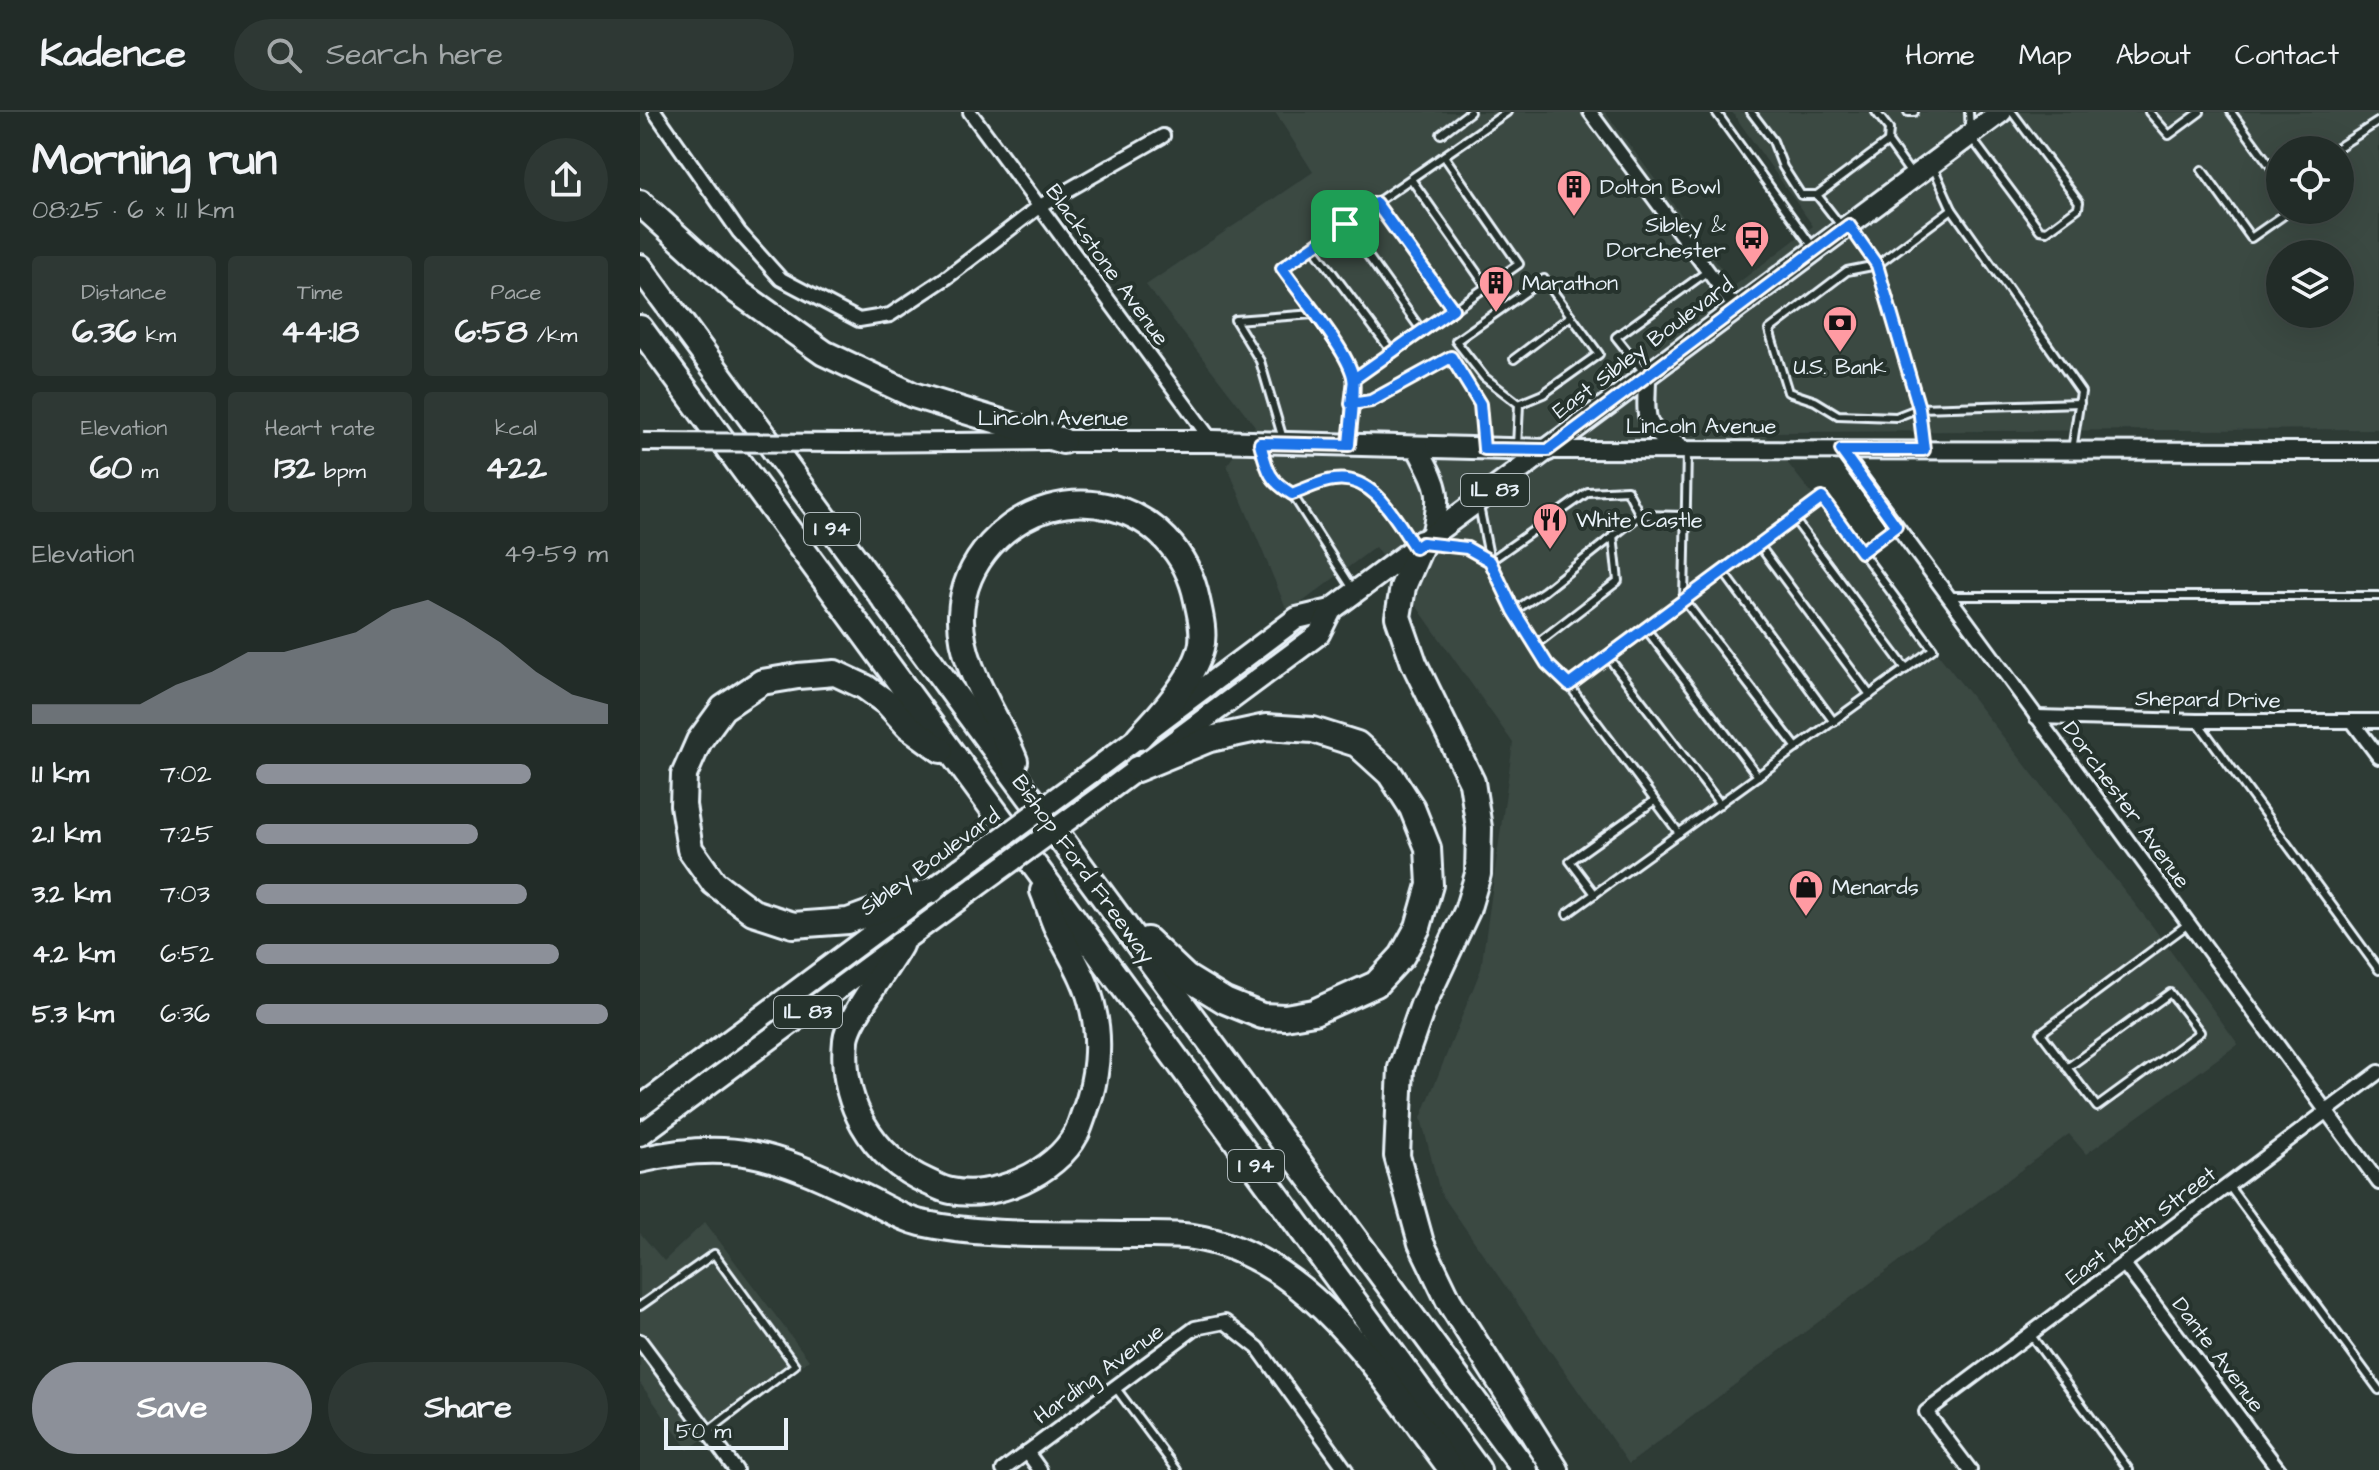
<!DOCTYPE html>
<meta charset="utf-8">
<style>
body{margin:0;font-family:"Architects Daughter",sans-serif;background:#2e3834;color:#f1f3f6;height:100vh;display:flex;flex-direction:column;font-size:30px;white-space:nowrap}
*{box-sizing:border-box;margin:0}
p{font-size:26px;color:#a2a7a8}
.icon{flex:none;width:44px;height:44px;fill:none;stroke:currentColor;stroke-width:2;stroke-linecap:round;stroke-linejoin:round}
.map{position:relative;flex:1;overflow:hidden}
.sheet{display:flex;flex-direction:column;background:#222c28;width:640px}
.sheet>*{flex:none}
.controls{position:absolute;left:1626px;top:24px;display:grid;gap:16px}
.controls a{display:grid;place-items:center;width:88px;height:88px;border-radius:50%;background:#222c28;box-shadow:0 8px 32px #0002,0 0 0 2px #3f4845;font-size:40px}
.scale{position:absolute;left:24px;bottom:20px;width:124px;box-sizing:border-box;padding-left:8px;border:4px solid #e8f1f8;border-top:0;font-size:22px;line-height:28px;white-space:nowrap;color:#e8f1f8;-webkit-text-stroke:6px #26332d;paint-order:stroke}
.pin{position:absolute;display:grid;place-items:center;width:68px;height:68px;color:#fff;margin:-34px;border-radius:16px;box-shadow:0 4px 12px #0006}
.round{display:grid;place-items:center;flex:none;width:84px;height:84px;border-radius:42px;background:#2e3834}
.overview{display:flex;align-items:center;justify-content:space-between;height:136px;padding:0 32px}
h1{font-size:44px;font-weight:700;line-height:60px}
.metrics{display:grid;grid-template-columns:repeat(3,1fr);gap:12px;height:136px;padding:8px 32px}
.metrics div{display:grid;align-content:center;border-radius:8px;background:#2e3834;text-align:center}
.metrics b{font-size:34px;font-weight:700}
.metrics small{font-size:22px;font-weight:400}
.metrics p{font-size:22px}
.chart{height:224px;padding:16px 32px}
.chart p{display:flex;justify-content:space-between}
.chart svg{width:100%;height:144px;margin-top:8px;fill:#8c9099;opacity:.7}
.action{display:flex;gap:16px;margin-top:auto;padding:16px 32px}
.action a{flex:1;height:92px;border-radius:48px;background:#8c9099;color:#fff;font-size:32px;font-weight:700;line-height:92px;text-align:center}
.action a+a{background:#2e3834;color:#f1f3f6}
ul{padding:0 32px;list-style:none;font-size:26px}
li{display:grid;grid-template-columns:128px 96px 1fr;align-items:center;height:60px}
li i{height:20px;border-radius:10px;background:#8c9099}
header{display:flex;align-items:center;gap:48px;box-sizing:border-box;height:112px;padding:0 40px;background:#222c28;border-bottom:2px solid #3f4845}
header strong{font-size:38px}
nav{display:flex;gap:44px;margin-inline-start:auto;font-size:28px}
.search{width:560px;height:72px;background:#2e3834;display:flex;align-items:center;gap:20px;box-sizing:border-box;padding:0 28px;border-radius:44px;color:#a2a7a8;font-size:30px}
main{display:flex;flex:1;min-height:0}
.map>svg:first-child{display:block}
</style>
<header>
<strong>Kadence</strong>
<div class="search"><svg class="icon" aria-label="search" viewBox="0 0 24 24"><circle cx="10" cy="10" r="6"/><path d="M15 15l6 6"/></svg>Search here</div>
<nav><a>Home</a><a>Map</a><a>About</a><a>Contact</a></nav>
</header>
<main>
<section class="sheet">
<div class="overview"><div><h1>Morning run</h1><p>08:25 · 6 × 1.1 km</p></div><a class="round"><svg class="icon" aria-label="share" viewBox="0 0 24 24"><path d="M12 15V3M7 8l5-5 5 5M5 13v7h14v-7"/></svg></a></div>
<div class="metrics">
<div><p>Distance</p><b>6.36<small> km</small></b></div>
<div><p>Time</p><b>44:18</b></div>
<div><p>Pace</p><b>6:58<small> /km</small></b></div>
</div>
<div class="metrics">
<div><p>Elevation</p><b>60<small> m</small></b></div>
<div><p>Heart rate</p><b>132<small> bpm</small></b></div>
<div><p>kcal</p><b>422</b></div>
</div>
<div class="chart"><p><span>Elevation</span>49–59 m</p>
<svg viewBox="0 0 160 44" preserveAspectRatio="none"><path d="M0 44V38L10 38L20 38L30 38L40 32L50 28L60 22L70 22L80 19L90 16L100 9L110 6L120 12L130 19L140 28L150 35L160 38V44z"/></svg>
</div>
<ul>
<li><b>1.1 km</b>7:02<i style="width:78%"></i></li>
<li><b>2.1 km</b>7:25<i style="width:63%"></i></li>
<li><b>3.2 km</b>7:03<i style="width:77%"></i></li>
<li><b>4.2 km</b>6:52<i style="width:86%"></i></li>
<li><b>5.3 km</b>6:36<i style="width:100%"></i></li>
</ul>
<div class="action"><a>Save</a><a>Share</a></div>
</section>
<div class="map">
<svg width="1739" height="1358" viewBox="0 0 1739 1358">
<rect width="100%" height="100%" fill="#2e3b35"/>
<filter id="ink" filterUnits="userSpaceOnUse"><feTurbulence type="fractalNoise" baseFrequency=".0125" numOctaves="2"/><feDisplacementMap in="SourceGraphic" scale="16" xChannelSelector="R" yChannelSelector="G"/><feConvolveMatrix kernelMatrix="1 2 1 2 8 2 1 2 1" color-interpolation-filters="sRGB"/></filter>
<g filter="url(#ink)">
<g fill="#3b4843" fill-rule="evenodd">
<path d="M 635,0 L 965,0 L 1094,174 L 1173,114 L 1092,0 L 1739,0 L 1739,317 L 1123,320 L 1513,815 L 1598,932 L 1446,1042 L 1429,1022 L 989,1352 L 800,1080 L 781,1006 L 841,857 L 873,631 L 735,435 L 648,501 L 587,353 L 615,314 L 506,173 L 673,60 ZM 1640,38 L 1700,38 L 1700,98 L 1640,98 ZM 1640,142 L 1700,142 L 1700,202 L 1640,202 Z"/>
<polygon points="65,1110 169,1248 48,1338 0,1271 0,1121 24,1149"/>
</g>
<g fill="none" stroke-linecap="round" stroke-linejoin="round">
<defs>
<g id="service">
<polyline points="1076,0 1173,135"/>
<polyline points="1111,0 1133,29 1143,55 1161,83 1177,83 1248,30"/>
<polyline points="1236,0 1249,17 1248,30 1271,62"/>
<polyline points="1268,0 1274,0"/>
<polyline points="1329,0 1330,24 1400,118 1407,119 1438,96 1439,90 1372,0"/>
<polyline points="1509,0 1529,23 1560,0"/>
<polyline points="1591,0 1640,67"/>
<polyline points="801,22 830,0"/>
<polyline points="1694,38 1739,9"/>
<polyline points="1293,55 1312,97 1441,280 1432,338"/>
<polyline points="1562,58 1611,126 1651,98"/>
<polyline points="771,67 846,174"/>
<polyline points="1177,83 1202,115"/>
<polyline points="736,91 813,197"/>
<polyline points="705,112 782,219"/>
<polyline points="1210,115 1237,153 1279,296 1256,305 1198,303 1175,289 1148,280 1129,218 1207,159 1237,153 1312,97"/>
<polyline points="673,135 752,240"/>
<polyline points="874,247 931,204"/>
<polyline points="1003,259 976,225 1068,159"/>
<polyline points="714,267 705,246 642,156 867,0"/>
<polyline points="711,292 714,267 879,152 804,44"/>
<polyline points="643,327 620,249 595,208 674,202"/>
<polyline points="709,329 711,292 731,289 811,245 840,292 843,333"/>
<path d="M 621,334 C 628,360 629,369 652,382 L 713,477"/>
<polyline points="877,335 879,292 903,282 959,242 904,167 816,229 844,265 879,292"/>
<polyline points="1284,335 1279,296 1440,291"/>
<path d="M 652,382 C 665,378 681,369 695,368 C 733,363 755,405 773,433"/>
<polyline points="839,394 850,449 874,499 907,552 929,573 1039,721"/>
<polyline points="1154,407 1266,557"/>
<polyline points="789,432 827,436 850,449"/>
<polyline points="1119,433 1230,583"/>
<polyline points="1221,440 1256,414"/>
<polyline points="850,449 948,380 987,378 1000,403"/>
<polyline points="1083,459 1194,610"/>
<polyline points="1308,484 1739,484"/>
<polyline points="1044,488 1157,636"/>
<polyline points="1044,488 1047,340"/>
<polyline points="874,499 904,479 1000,403 1045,404"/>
<polyline points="1006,517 1118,664"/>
<polyline points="895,533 978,469 973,423"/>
<polyline points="968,545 1080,692"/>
<polyline points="1557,609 1739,858"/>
<polyline points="955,782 930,749 1014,689"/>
<polyline points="927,802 1293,537 1182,386 929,573"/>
<polyline points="1427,956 1530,881 1560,920 1457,995 1401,921 1548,812"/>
<polyline points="1588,1073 1739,1278"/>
<polyline points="0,1194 74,1142 155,1253 67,1320"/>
<polyline points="1390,1222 1489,1358"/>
<polyline points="475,1275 537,1358"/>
</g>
<g id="minor">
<polyline points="15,0 99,120 141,167 219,208 250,203 306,166 400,94 523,24"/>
<polyline points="330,0 572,329"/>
<polyline points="950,0 1096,197"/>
<polyline points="1201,338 1739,1071"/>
<polyline points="1396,605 1557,609 1739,609"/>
<polyline points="1712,609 1739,645"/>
<polyline points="1484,1152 1639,1358"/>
<polyline points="0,1229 96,1358"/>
<polyline points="387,1340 400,1358"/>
<polyline points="363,1358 555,1216 585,1210 618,1236 706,1358"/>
<polyline points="1330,1358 1286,1300 1739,960"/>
</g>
<g id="tertiary">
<path d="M 1007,264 C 1007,301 999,317 1038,333"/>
<polyline points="209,331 406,329"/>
<polyline points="908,338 1739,339"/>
</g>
<g id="primary">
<polyline points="423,329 572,329 908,338"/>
<path d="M 777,335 C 798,376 802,378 792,424"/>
<polyline points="449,662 657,506 691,498"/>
<polyline points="465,681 679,522 691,498 1361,0"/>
<polyline points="0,995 321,756"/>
<polyline points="0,1023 336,775"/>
</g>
<g id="motorway">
<polyline points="0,91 97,179 184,241 273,283 423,329"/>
<polyline points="0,155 885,1358"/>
<polyline points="0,216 838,1358"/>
<polyline points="782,431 763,475 758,505 774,551 832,670 839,716 838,762 827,799 783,893 761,956 757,1044 781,1131 809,1189 916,1358"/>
<path d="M 375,649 C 357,602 319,554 321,503 C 322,475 333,452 351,432 C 419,359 537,389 557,488 C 560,502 565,521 561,536 C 553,567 521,602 499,625"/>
<polyline points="497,657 570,627 626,615 673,618 717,632 750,662 772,696 788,736 790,773 778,815 762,844 736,872 674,900 645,905 622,904 585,889 546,865 507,828"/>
<polyline points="292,778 208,809 153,813 113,800 74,771 50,737 43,693 44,663 59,629 83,596 122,570 158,564 195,561 225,575 247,591 268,614 301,638"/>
<path d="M 260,833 C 248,855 208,906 206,928 C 200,989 231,1045 288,1070 C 295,1073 303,1078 311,1079 C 354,1088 416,1061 436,1022 C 440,1015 442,1006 445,999 C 457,968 461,930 453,897 C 447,867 429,841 416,814 C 411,803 408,791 403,779"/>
<path d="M 0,1048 C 89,1027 135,1042 215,1081 C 236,1090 259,1106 281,1111 C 349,1126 423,1121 492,1123 C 512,1123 534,1122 553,1125 C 671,1143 746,1271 812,1358"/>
</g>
</defs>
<use href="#service" stroke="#e8f1f8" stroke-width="12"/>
<use href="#minor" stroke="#e8f1f8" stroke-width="18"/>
<use href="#tertiary" stroke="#e8f1f8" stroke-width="22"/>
<use href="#primary" stroke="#e8f1f8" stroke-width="26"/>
<use href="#motorway" stroke="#e8f1f8" stroke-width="30"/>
<use href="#service" stroke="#26332d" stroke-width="6"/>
<use href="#minor" stroke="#26332d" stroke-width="12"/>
<use href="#tertiary" stroke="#26332d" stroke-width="16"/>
<use href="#primary" stroke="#26332d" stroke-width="20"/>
<use href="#motorway" stroke="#26332d" stroke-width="24"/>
<defs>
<polyline id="tertiary-bridge" points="3,330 209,331"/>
<g id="primary-bridge">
<polyline points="321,756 449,662"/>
<polyline points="336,775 465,681"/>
</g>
</defs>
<use href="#tertiary-bridge" stroke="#e8f1f8" stroke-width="22" stroke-linecap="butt"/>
<use href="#primary-bridge" stroke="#e8f1f8" stroke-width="26" stroke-linecap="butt"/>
<use href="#tertiary-bridge" stroke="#26332d" stroke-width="16"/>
<use href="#primary-bridge" stroke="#26332d" stroke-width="20"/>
</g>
</g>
<g fill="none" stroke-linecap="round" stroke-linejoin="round" filter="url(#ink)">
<defs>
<path id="route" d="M 705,112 L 642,156 C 659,181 708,239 713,265 C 716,279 710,316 709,333 L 620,331 C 627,357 628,368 652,382 C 665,378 680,369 694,368 C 734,362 756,408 775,436 L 782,431 L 827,436 L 850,449 L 874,499 L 907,552 L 929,573 L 1182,386 L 1221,440 L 1256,414 L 1201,338 L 1284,338 L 1279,296 L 1237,153 L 1209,113 L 908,338 L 844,337 L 840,292 L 811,245 L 731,289 L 711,292 L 714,267 L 813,197 L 736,91 L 705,112"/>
</defs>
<use href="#route" stroke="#fff" stroke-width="16"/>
<use href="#route" stroke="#1a73e8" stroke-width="10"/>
</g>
<defs>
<symbol id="building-pin" viewBox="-11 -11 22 30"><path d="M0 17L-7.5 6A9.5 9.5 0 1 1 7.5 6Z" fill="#ff9aa2" stroke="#26332d"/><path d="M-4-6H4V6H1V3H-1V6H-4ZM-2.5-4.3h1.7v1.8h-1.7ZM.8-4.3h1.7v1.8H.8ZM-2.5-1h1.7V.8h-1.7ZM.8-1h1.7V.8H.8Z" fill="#111"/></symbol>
<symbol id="bus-pin" viewBox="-11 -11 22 30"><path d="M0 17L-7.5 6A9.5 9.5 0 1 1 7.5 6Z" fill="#ff9aa2" stroke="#26332d"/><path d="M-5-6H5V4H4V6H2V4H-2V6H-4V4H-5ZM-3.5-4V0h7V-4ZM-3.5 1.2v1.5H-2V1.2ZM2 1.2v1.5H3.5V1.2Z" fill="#111"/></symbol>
<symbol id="bank-pin" viewBox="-11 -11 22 30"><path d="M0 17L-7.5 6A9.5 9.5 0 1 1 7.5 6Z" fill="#ff9aa2" stroke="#26332d"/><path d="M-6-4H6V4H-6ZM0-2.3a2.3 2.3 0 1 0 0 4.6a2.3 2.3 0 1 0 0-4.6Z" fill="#111"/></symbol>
<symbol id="restaurant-pin" viewBox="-11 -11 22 30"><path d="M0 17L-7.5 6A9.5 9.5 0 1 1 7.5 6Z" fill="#ff9aa2" stroke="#26332d"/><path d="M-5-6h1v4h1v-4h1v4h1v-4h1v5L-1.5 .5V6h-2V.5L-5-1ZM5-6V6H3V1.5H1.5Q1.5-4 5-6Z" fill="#111"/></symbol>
<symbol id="shop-pin" viewBox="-11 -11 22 30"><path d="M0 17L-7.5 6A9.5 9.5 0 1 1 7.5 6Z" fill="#ff9aa2" stroke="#26332d"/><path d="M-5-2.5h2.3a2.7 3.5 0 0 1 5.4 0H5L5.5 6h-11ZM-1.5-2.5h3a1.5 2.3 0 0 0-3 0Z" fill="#111"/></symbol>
</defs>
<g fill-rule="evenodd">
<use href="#building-pin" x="914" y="55" width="40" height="54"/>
<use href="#bus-pin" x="1092" y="106" width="40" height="54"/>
<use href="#building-pin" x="836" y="151" width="40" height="54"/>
<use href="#bank-pin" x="1180" y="191" width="40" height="54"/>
<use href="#restaurant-pin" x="890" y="388" width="40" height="54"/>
<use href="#shop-pin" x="1146" y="755" width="40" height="54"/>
</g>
<g text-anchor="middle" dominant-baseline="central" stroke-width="8" stroke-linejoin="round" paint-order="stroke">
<g fill="#26332d" stroke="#aeb8bb" stroke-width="2">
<rect x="821" y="362" width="68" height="32" rx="6"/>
<rect x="164" y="401" width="56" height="32" rx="6"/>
<rect x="134" y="884" width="68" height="32" rx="6"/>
<rect x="588" y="1038" width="56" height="32" rx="6"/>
</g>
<g font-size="20" font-weight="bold" fill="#e8f1f8">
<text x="855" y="378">IL 83</text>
<text x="192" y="417">I 94</text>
<text x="168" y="900">IL 83</text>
<text x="616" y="1054">I 94</text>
</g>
<g font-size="22" fill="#e8f1f8" stroke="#26332d" text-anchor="start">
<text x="960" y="75">Dolton Bowl</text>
<text x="1086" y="113" text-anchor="end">Sibley &amp;<tspan x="1086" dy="25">Dorchester</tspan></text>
<text x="882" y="171">Marathon</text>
<text x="1200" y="255" text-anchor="middle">U.S. Bank</text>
<text x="936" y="408">White Castle</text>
<text x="1192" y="775">Menards</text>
</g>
<g font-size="22" fill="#e8f1f8" stroke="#26332d">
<text transform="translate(467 153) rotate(54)">Blackstone Avenue</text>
<text transform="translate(1003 236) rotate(-37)">East Sibley Boulevard</text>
<text x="413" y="306">Lincoln Avenue</text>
<text x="1061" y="314">Lincoln Avenue</text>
<text transform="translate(1568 588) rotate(1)">Shepard Drive</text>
<text transform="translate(1486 693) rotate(54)">Dorchester Avenue</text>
<text transform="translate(290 750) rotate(-36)">Sibley Boulevard</text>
<text transform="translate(443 757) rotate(54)">Bishop Ford Freeway</text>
<text transform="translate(1501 1114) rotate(-37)">East 148th Street</text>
<text transform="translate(1578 1243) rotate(53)">Dante Avenue</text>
<text transform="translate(459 1262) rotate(-36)">Harding Avenue</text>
</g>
</g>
</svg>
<div class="controls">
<a><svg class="icon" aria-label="locate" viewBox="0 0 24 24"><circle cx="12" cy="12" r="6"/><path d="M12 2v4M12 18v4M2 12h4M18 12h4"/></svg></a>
<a><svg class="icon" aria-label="layers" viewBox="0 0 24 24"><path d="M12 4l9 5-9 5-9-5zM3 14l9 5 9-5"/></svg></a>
</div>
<div class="scale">50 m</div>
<div class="pin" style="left:705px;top:112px;background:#1e9e55"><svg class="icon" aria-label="arrive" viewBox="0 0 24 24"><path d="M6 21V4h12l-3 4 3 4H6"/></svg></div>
</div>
</main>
